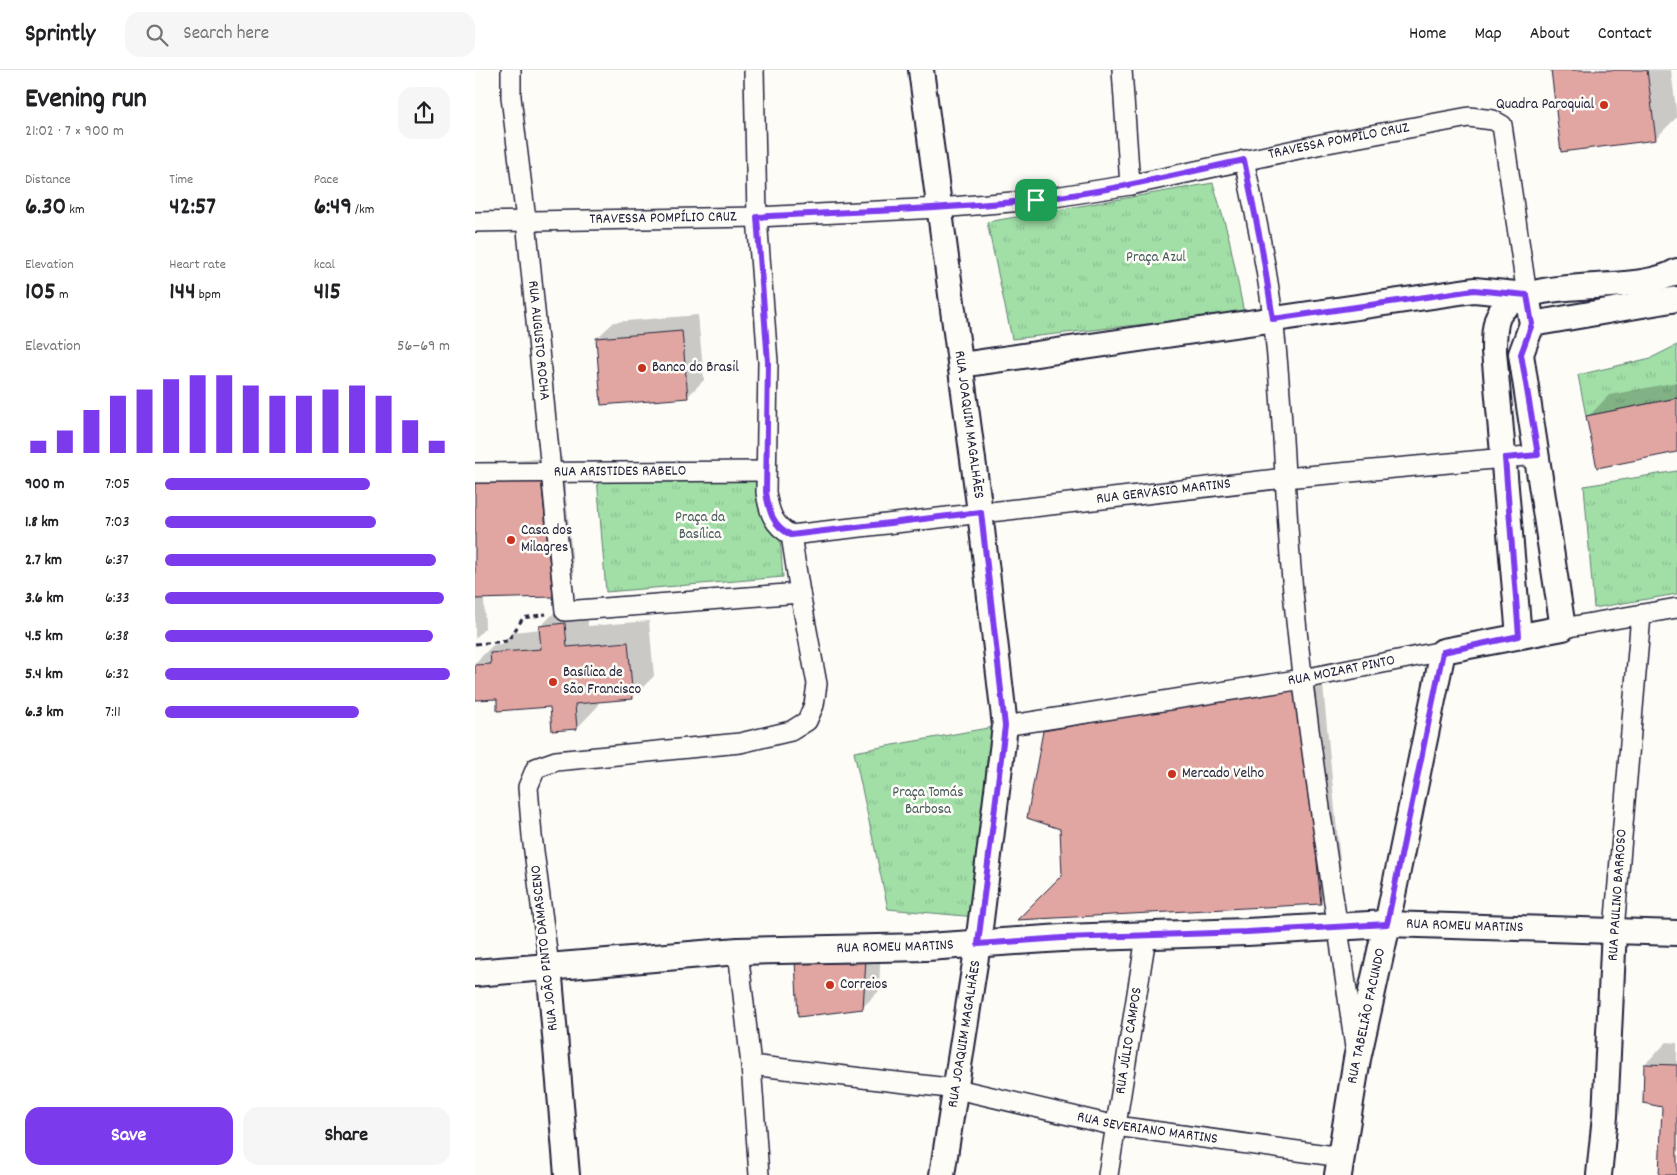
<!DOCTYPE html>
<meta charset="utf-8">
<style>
body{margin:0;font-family:Dekko,sans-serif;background:#f6f6f6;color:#202124;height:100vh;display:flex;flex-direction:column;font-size:19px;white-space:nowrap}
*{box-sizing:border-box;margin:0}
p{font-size:16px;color:#757577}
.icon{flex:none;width:28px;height:28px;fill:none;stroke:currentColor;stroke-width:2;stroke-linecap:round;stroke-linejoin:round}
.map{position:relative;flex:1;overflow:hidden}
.panel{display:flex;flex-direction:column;background:#fff;width:475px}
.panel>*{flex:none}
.pin{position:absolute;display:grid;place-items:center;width:42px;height:42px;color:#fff;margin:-21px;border-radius:10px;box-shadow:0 2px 8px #0006}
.round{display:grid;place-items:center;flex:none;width:52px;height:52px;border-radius:15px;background:#f6f6f6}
.overview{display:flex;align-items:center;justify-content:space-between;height:85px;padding:0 25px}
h1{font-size:28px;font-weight:700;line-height:38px}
.metrics{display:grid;grid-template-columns:repeat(3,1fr);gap:8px;height:85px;padding:5px 25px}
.metrics div{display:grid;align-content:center}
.metrics b{font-size:25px;font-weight:700}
.metrics small{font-size:14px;font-weight:400}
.metrics p{font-size:14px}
.chart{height:140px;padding:10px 25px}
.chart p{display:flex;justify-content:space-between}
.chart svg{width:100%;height:90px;margin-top:5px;stroke:#7c3aed;stroke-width:6}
.primary-button{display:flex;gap:10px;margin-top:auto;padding:10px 25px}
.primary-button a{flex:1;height:58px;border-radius:15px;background:#7c3aed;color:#fff;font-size:20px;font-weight:700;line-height:58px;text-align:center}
.primary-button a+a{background:#f6f6f6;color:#202124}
ul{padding:0 25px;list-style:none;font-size:16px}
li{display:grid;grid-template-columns:80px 60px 1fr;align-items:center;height:38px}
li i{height:12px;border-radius:6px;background:#7c3aed}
header{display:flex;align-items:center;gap:30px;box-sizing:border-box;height:70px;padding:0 25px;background:#fff;border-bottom:1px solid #e0e0e0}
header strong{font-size:24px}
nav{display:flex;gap:28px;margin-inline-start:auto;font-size:18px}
.search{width:350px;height:45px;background:#f6f6f6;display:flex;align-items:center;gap:12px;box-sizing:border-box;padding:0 18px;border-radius:15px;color:#757577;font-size:19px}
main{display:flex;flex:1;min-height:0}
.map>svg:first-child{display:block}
</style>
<header>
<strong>Sprintly</strong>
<div class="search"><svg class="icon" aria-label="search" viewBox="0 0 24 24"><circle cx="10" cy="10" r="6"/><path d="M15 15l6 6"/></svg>Search here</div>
<nav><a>Home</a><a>Map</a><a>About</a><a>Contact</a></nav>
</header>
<main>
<section class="panel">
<div class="overview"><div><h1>Evening run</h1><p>21:02 · 7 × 900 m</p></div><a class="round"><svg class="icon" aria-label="share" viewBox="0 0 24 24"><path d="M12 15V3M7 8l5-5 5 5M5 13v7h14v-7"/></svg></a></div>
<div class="metrics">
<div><p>Distance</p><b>6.30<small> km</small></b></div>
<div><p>Time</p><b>42:57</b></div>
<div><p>Pace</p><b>6:49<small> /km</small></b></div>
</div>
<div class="metrics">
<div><p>Elevation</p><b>105<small> m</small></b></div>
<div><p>Heart rate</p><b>144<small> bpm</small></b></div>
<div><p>kcal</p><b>415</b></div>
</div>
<div class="chart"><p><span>Elevation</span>56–69 m</p>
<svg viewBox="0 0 160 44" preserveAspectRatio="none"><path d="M5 44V38M15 44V33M25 44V23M35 44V16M45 44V13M55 44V8M65 44V6M75 44V6M85 44V11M95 44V16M105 44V16M115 44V13M125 44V11M135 44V16M145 44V28M155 44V38"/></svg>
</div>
<ul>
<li><b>900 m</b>7:05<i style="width:72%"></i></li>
<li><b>1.8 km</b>7:03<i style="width:74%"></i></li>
<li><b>2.7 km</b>6:37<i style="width:95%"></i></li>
<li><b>3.6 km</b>6:33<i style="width:98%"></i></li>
<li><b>4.5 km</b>6:38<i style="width:94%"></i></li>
<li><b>5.4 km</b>6:32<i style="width:100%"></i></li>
<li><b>6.3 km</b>7:11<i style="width:68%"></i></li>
</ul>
<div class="primary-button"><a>Save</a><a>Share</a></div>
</section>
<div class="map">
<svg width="1202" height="1105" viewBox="0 0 1202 1105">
<defs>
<pattern id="park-tufts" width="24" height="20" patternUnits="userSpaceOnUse" patternTransform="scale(1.25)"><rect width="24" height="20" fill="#a1dfa7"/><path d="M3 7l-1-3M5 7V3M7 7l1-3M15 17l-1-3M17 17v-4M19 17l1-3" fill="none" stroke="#8abf91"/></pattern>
</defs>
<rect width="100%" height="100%" fill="#fdfcf7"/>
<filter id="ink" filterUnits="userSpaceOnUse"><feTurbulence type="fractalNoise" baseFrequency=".02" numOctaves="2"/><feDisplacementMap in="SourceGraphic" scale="10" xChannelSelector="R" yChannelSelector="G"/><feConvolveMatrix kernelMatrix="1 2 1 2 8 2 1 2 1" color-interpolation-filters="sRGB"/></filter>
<g filter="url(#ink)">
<g fill="url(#park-tufts)" stroke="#628071">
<polygon points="738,113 754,168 769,243 537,269 512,152"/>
<polygon points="1202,275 1202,328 1111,346 1103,305 1176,288"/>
<polygon points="299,393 308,507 131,522 122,407"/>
<polygon points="1202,401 1202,524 1119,538 1109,416"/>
<polygon points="524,656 501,847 413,839 379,682"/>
</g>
<g fill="#0003">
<polygon points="1078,0 1196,0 1202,47 1180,69"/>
<polygon points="223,245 229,310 212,327 122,268 139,252"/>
<polygon points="1202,312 1202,380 1113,347 1134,325"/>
<polygon points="87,387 99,504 78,526 9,528 10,558 0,569 0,394"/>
<polygon points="112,532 113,556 174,551 179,606 157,628 123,631 123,636 102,658 76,635 23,628 0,629 0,593 18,575 26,574 38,562 66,559 66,556 87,535"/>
<polygon points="846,595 867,811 845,832 589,805 586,758 569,661 591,640"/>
<polygon points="406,873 404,921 387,938 324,945"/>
<polygon points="1192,972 1202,973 1202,1105 1185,1105 1188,1036 1170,1032 1170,994"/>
</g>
<g fill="#e1a6a1" stroke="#22223b">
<polygon points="1076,0 1172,0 1181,70 1086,82"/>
<polygon points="207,261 213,328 126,335 121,268"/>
<polygon points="1202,328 1202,382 1122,398 1111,346"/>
<polygon points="66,408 78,527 0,529 0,413"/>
<polygon points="90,553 92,577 153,572 158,629 100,634 102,659 77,661 75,637 22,641 22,629 0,630 0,595 16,594 15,583 66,579 64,556"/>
<polygon points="825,616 846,834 542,850 587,805 585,759 552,748 568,661"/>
<polygon points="391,889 388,939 323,947 320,891"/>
<polygon points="1169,994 1202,995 1202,1105 1184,1105 1187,1037 1168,1033"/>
</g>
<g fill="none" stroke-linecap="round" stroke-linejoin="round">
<defs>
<g id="minor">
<path id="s1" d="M 36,0 L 36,27 L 51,150 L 90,541 L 325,523 L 342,614 L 339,635 L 332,651 L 316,661 L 265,673 L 81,691 L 61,698 L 53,717 L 57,766 L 74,896"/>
<path d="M 279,0 L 282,147 L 293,292 L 291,422 C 294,442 298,455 316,465 L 325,523"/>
<polyline points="647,0 655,115"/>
<path d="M 769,90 C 780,143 792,196 798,249 C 809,336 809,423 817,510 C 831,666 859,822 880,978"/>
<path id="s2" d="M 0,152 L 282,147 L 464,138 L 561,130 L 655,115 L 847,74 L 994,47 L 1018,50 L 1027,55 L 1052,225"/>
<path id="s3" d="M 0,403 L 290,401"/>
<path id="s4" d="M 316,465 L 810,408 L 1063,385"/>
<polyline points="1088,558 1202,538"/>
<path id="s5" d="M 530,656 L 828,609 L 968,581"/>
<polyline points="1139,860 1166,545"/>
<polyline points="263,881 276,995 284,1105"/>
<path id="s6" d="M 276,995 L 482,1019 L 641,1056 L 867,1087"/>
<path id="s7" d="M 633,1105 L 671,867"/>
</g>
<g id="tertiary">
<path id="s8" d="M 446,0 L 505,442 L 530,656 L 503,874 L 467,1105"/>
<polyline points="1057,254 1202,229"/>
<path id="s9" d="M 486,295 L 999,220 L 1052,225 L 1057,254 L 1046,284 L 1088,558 L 968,581 L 912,854 L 1202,863"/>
<path d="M 1044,566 L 1019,281 C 1019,269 1019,252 1025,243 C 1053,203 1159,227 1202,201"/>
<polyline points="74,896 92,1105"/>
<polyline points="1124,1105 1130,1046 1139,860"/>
</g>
<g id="secondary">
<path id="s10" d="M 0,903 L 263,881 L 452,877 L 587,868 L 772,862 L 912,854 L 882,989 L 863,1105"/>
</g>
</defs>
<use href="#minor" stroke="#22223b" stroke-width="22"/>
<use href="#tertiary" stroke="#22223b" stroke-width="28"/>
<use href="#secondary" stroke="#22223b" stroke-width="30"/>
<polyline stroke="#22223b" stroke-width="3" stroke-dasharray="5 4" stroke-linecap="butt" points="0,574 33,571 48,548 71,544"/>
<use href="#minor" stroke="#fdfcf7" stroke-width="19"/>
<use href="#tertiary" stroke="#fdfcf7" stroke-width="24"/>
<use href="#secondary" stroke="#fdfcf7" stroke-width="26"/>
</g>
</g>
<g fill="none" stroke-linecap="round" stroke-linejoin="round" filter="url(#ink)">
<defs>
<path id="route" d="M 769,90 L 787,179 L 798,249 L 999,220 L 1052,225 L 1057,254 L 1046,284 L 1063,385 L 1030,388 L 1044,566 L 968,582 L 912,854 L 772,862 L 587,868 L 503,874 L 530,656 L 506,442 L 316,465 C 298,456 294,442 291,422 L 293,292 L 282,147 C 375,141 468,140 560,130 C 630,122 700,105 769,90 Z"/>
</defs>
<use href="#route" stroke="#fff" stroke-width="10"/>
<use href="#route" stroke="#7c3aed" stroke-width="6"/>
</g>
<g fill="#c8321e" stroke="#fdfcf7" stroke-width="2">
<circle cx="1129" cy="35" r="5"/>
<circle cx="167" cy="298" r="5"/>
<circle cx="36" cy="470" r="5"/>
<circle cx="78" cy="612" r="5"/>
<circle cx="697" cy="704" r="5"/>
<circle cx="355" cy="915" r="5"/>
</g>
<g text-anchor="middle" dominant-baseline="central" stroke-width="5" stroke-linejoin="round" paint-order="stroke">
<g font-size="15" fill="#22223b" stroke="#fdfcf7" text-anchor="start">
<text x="1119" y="35" text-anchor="end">Quadra Paroquial</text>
<text x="177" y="298">Banco do Brasil</text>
<text x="46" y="461">Casa dos<tspan x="46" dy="17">Milagres</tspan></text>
<text x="88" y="603">Basílica de<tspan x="88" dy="17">São Francisco</tspan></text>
<text x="707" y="704">Mercado Velho</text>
<text x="365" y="915">Correios</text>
</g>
<g font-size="15" fill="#22223b" stroke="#fdfcf7">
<text stroke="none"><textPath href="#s2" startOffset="870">TRAVESSA POMPILO CRUZ</textPath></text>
<text stroke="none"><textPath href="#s2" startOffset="188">TRAVESSA POMPÍLIO CRUZ</textPath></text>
<text stroke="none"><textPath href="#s1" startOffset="272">RUA AUGUSTO ROCHA</textPath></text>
<text stroke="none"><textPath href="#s8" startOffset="358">RUA JOAQUIM MAGALHÃES</textPath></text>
<text stroke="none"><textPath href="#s3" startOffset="145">RUA ARISTIDES RABELO</textPath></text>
<text stroke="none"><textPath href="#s4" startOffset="375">RUA GERVÁSIO MARTINS</textPath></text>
<text stroke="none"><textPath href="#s5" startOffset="341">RUA MOZART PINTO</textPath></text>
<text transform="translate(1143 825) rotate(-86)">RUA PAULINO BARROSO</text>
<text stroke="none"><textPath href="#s9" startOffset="1389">RUA ROMEU MARTINS</textPath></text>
<text stroke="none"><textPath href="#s10" startOffset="421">RUA ROMEU MARTINS</textPath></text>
<text transform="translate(70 878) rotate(-96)">RUA JOÃO PINTO DAMASCENO</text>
<text transform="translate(892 946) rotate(-78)">RUA TABELIÃO FACUNDO</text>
<text transform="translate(490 964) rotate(-81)">RUA JOAQUIM MAGALHÃES</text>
<text stroke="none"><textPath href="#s7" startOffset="136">RUA JÚLIO CAMPOS</textPath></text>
<text stroke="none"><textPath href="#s6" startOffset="402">RUA SEVERIANO MARTINS</textPath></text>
</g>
<g font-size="15" fill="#485b5b" stroke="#fdfcf7">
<text x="681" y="188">Praça Azul</text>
<text x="225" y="448">Praça da<tspan x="225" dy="17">Basílica</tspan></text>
<text x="453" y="723">Praça Tomás<tspan x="453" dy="17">Barbosa</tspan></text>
</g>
</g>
</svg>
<div class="pin" style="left:561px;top:130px;background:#1e9e55"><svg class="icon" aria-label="arrive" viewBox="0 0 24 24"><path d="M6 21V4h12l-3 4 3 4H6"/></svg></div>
</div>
</main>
